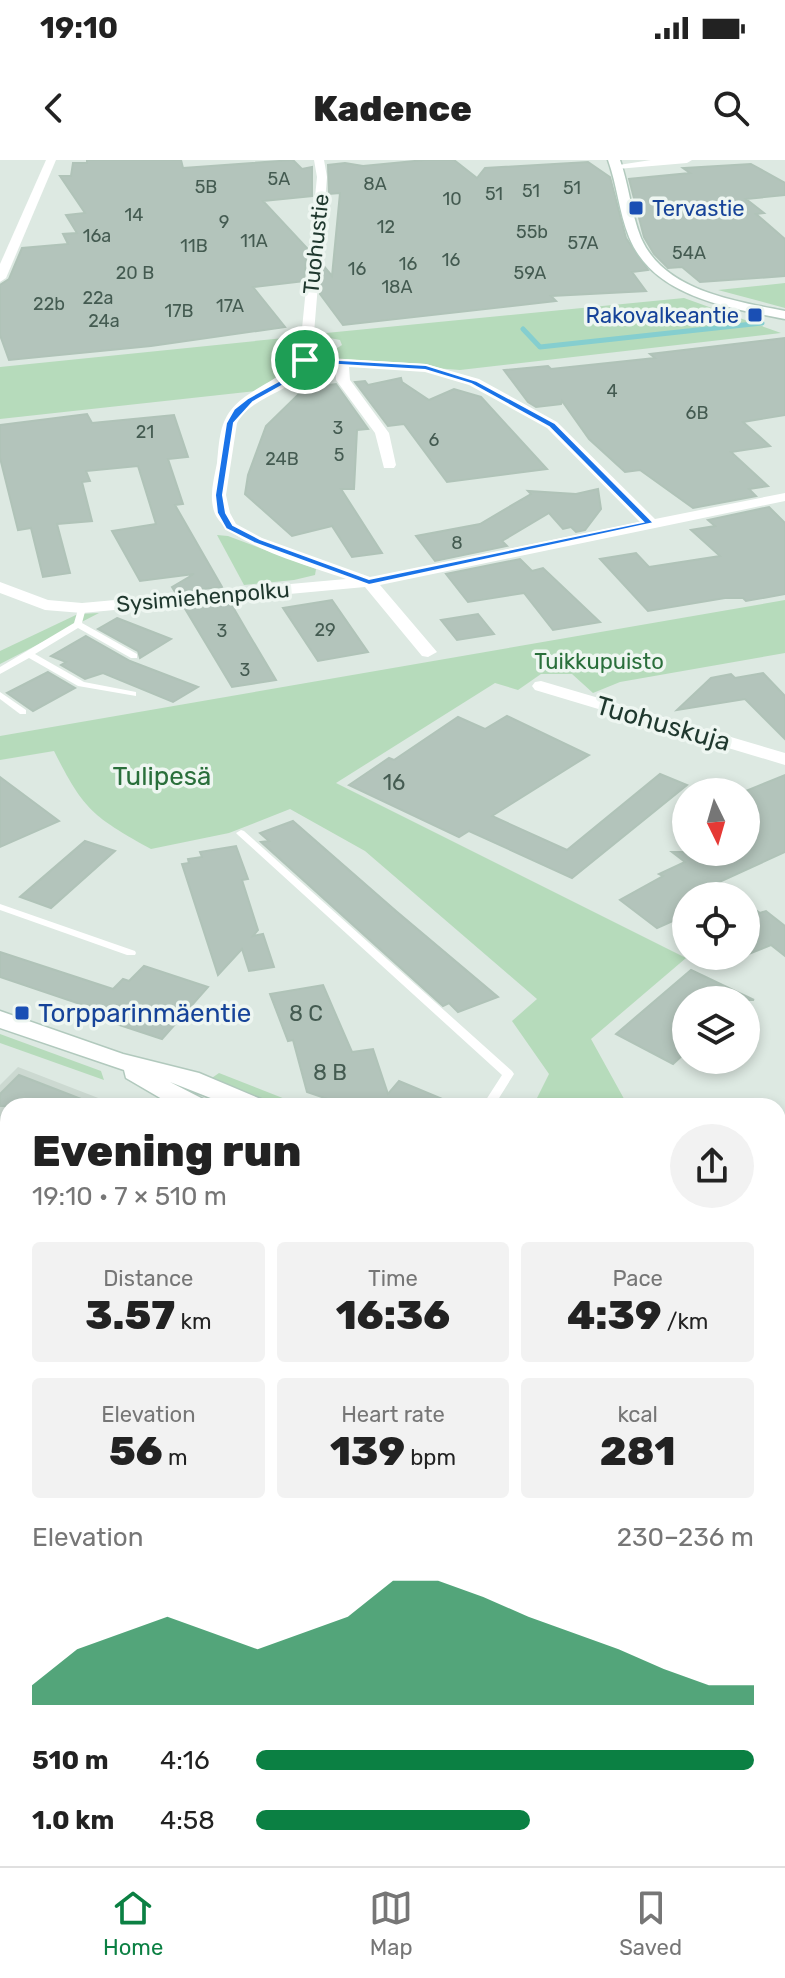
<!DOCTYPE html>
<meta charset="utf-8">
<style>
body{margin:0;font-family:Rubik,sans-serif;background:#f2f2f2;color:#222;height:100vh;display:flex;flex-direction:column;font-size:30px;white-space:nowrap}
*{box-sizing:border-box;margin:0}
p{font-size:26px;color:#767676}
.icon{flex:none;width:44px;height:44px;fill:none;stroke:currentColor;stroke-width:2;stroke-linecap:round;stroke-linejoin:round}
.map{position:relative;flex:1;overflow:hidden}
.sheet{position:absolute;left:0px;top:938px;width:786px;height:768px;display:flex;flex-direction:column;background:#fff;border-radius:24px 24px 0 0;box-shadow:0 4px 12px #0003}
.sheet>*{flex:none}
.needle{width:52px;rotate:175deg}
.controls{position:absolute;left:672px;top:618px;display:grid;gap:16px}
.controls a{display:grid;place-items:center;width:88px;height:88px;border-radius:50%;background:#fff;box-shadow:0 4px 12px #0003;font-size:40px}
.pin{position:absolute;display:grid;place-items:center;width:68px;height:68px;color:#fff;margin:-34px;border:4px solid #fff;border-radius:50%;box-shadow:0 2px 8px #0007}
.round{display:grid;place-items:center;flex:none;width:84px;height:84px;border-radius:42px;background:#f2f2f2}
.headline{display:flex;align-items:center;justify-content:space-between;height:136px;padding:0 32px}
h1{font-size:44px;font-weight:800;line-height:60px}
.stats{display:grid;grid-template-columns:repeat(3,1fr);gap:12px;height:136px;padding:8px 32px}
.stats div{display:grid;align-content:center;border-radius:8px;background:#f2f2f2;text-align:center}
.stats b{font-size:40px;font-weight:800}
.stats small{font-size:22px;font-weight:400}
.stats p{font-size:22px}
.chart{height:224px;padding:16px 32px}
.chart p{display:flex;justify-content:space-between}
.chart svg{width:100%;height:144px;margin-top:8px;fill:#0b8043;opacity:.7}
ul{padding:0 32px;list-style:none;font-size:26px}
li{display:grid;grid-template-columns:128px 96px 1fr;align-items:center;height:60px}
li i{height:20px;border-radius:10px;background:#0b8043}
.status{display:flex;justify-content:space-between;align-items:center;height:56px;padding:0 40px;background:#fff;direction:ltr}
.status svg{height:22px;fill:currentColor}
header{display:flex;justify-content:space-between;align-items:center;height:104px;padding:0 32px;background:#fff;font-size:36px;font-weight:800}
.tab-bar{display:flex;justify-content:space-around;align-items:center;height:112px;border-top:2px solid #e0e0e0;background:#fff;font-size:22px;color:#767676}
.tab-bar a{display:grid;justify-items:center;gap:4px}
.tab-bar .current{color:#0b8043}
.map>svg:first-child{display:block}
</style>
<div class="status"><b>19:10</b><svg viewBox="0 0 49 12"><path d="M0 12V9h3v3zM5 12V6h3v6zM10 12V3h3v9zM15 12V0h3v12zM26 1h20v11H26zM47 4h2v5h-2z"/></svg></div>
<header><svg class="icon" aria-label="back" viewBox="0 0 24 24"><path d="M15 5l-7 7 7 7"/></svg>Kadence<svg class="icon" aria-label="search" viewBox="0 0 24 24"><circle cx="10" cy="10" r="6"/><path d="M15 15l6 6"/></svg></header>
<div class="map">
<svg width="785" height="1706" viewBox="0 0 785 1706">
<rect width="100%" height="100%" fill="#dde9e2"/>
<g fill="#ccd9d1">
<polygon points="18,907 119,946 8,946 8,1269 0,1269 0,925"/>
<polygon points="778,1149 785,1149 785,1564 778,1570"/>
<polygon points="785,1619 785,1706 680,1706 690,1698 778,1698 778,1625"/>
</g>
<g fill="#b6dbbb">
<polygon points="785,123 785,148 718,130"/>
<polygon points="684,138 781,173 460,210 334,200 326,195 342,185 340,180 330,178 326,173"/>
<polygon points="294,177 294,205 256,231 0,259 0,207"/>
<polygon points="217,375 228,376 316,409 315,415 294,420 244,425"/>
<path d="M 785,440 L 785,493 L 620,522 L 593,533 L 572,514 L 541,514 L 518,530 L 495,523 L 336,623 L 686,798 L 591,879 L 628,946 L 533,946 L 549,914 L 512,861 L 537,839 L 365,691 L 290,649 L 229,673 L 151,689 C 94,657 84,651 54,591 L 0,600 L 0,576 Z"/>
<polygon points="99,453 0,504 0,491 78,454"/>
<polygon points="0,874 101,911 104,920 0,883"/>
<polygon points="219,913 303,946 270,946 209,920"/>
</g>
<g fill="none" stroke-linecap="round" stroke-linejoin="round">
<polyline stroke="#85cecf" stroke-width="5" points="523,169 540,187 762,163"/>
</g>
<g fill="#b3c4bb" stroke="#b0c3b8" stroke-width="2">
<polygon points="87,0 181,0 183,8 293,0 302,9 312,7 312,36 263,41 307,88 304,121 253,127 285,167 151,186 9,200 0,175 0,125 9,119 22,88 68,84 63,74 77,73 66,55 85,53 60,16 71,16 73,3 87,3"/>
<polygon points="425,0 454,0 477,18 485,8 588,2 610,17 626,78 648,110 632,112 646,131 551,136 556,141 343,165 320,134 323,105 332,116 340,33 329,34 328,5 345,3 363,6"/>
<polygon points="751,4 785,23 785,35 746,39 764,53 756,54 785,79 785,116 700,122 682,107 668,108 654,94 644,77 629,19 690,13 683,8"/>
<polygon points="785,178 785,255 743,262 770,286 731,292 768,326 749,329 756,336 693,348 640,310 625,312 589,279 562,241 561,244 536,247 528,242 504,210 548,206 551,209 655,198 650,194"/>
<polygon points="401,218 402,222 429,240 454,229 481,237 547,309 447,322 404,264 388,266 355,222 365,221 368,225"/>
<polygon points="336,224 368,269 357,270 354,329 341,329 382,393 352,397 332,366 292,376 245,334 248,315 266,266 305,228"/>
<polygon points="87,254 92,263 174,255 188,297 168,299 183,344 175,345 222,427 175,432 172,427 194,414 140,421 112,371 156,364 138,306 86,311 90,321 82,322 92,361 57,364 70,413 43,417 31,368 18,370 0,298 0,265"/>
<polygon points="598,329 601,349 585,370 576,372 571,367 563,369 549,353 502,381 507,386 435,401 416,376 480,364 531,334 528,331 576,334"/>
<polygon points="769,347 785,363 785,434 746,441 743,438 725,438 648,451 600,399 636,393 649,407 720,396 691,370 715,366 708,360"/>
<polygon points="520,399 532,411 543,408 600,462 553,470 524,433 468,442 446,414"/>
<polygon points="332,440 368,492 318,501 283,448"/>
<polygon points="230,442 248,473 276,520 232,527 184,447"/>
<polygon points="478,454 494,474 457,480 441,460"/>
<polygon points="117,458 171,479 140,498 138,491 98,469"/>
<polygon points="86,476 130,501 198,527 173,542 103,513 85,519 61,505 66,502 51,496"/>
<polygon points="48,512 75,528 33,551 7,533"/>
<polygon points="763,513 785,536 785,579 745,539 677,550 711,518 731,514 735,518"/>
<polygon points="507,556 589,595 492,656 567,690 660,614 687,625 572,718 469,671 459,677 349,625 389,598 394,600 458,557 485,569"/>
<polygon points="785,615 785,692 717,723 723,727 703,736 686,736 686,755 657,768 620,740 663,716 659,714 685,702 672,692 746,692 746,631"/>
<polygon points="0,617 59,661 0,687"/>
<polygon points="293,661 396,751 498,837 458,852 449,843 443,846 261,682 269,681 260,673"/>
<polygon points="85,681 115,691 51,748 20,737"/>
<polygon points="236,686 248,719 242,720 258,770 253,776 263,774 274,807 249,811 242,789 218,815 182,704 189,703 188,699 202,697 200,692"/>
<polygon points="746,743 760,753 766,751 785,766 785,796 771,785 746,795"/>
<polygon points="0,792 113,829 123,819 129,821 144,806 208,827 162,879 89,855 95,849 0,817"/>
<polygon points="691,810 754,840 686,840 686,892 673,904 616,874"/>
<polygon points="323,825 352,892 373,889 388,934 399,921 459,946 348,946 307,932 293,880 288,881 270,834"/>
<polygon points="19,915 94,944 94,946 0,946 0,934"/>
</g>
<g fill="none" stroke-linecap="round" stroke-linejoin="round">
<defs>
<g id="secondary">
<path d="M 608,0 L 620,0 C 629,25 631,53 641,78 C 664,131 735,141 785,151 L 785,159 C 729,148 653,137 629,77 C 619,52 617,25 608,0 Z"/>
<polygon points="0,851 123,894 199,913 263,940 267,946 231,946 170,922 205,940 209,946 174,946 126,918 124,910 0,868"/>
<polygon points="778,1079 785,1080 785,1100 778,1099"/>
<polygon points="778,1103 785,1104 785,1124 778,1123"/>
<polygon points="485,1698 524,1698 527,1706 488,1706"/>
</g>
</defs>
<use href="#secondary" stroke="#b1c9bd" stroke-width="3"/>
<g fill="#fff" fill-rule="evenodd">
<polygon points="79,446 82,446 86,448 82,463 137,494 137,498 131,498 78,468 35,494 84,522 136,532 136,536 78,526 29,498 0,514 0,507 74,463"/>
<polygon points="0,532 26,550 26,554 20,554 0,539"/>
<polygon points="241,670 244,671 512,911 514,914 494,946 482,946 502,915 238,675 236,673"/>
<polygon points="0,744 135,791 136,793 135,795 127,795 0,750"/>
<polygon points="8,1146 8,1156 0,1157 0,1147"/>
<polygon points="8,1215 8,1225 0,1226 0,1216"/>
</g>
<g fill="#fff" fill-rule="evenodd">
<polygon points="46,0 56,0 6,118 0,122 0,104"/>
<path d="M 314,0 L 324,0 L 327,17 L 312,197 L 426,204 L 479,219 L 557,262 L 655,359 L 785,333 L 785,341 L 380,425 L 437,492 L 428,497 L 422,496 L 365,427 L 82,453 L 45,450 L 0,433 L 0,422 L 48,440 L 82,443 L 346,419 C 314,407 224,384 214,351 C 209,335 214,319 217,303 C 219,285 219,265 231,250 C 248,228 279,222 299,199 L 317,17 ZM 308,204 L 335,206 L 336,220 L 375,273 L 384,308 L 394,308 L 396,305 L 389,273 L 350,220 L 349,207 L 425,212 L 469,225 L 547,268 L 640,362 L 370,417 L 262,378 L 236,364 L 230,353 L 226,335 L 237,263 C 250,240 276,236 296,220 C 300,216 305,209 308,204 Z"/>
<polygon points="651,0 692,0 687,3 617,9 612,6"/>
<polygon points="541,521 785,593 785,605 535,530 532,526 535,522"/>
<polygon points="8,1275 8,1297 0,1298 0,1276"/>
<polygon points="0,1607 8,1610 8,1651 0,1647"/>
<polygon points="31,1698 66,1698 70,1706 35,1706"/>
</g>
<use href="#secondary" fill="#fff" fill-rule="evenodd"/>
</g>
<path fill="#1a73e8" stroke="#fff" stroke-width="2" fill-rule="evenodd" d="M 305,198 L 426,205 L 477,221 L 555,263 L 654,363 L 369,425 L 254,383 L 226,369 L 217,353 L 215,335 L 226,263 L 234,249 L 248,238 L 288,216 ZM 307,203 L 425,210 L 471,224 L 549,267 L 643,362 L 369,419 L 260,379 L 233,365 L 226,353 L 223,335 L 234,263 L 253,242 L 294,219 Z"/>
<g fill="#1a4fb4" stroke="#eef6f1" stroke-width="3">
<rect x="628" y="40" width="16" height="16" rx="4"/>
<rect x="747" y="147" width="16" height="16" rx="4"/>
<rect x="14" y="845" width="16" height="16" rx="4"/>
</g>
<g text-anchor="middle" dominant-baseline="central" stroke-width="7" stroke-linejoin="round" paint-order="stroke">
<g font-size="18" fill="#445b51">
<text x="279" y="19">5A</text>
<text x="375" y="24">8A</text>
<text x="206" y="27">5B</text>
<text x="572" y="28">51</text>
<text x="531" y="31">51</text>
<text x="494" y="34">51</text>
<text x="452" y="39">10</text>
<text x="134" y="55">14</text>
<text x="224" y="62">9</text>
<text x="386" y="67">12</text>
<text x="532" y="72">55b</text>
<text x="97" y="76">16a</text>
<text x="254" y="81">11A</text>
<text x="583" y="83">57A</text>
<text x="194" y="86">11B</text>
<text x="689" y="93">54A</text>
<text x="451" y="100">16</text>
<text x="408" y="104">16</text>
<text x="357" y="109">16</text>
<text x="135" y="113">20 B</text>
<text x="530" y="113">59A</text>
<text x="397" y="127">18A</text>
<text x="98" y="138">22a</text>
<text x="49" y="144">22b</text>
<text x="230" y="146">17A</text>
<text x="179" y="151">17B</text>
<text x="104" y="161">24a</text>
<text x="612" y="231">4</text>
<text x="697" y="253">6B</text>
<text x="338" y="268">3</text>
<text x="145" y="272">21</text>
<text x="434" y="280">6</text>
<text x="339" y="295">5</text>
<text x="282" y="299">24B</text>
<text x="457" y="383">8</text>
<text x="325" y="470">29</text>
<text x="222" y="471">3</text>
<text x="245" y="510">3</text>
</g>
<g font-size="22" fill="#164399" stroke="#eef6f1" text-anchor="start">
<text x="652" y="48">Tervastie</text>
<text x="739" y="155" text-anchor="end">Rakovalkeantie</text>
</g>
<g font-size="22" fill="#1f382e" stroke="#eef6f1">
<text transform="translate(316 84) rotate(-84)">Tuohustie</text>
<text transform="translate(203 437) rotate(-5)">Sysimiehenpolku</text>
</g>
<g font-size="22" fill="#2a6f3b" stroke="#eef6f1">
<text x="599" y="501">Tuikkupuisto</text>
</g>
<g font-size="22" fill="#445b51">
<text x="394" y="622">16</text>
<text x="306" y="853">8 C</text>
<text x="330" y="912">8 B</text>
</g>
<g font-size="26" fill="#1f382e" stroke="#eef6f1">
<text transform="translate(663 564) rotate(16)">Tuohuskuja</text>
</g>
<g font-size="26" fill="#2a6f3b" stroke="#eef6f1">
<text x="162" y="616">Tulipesä</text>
</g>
<g font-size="26" fill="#164399" stroke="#eef6f1" text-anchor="start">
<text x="38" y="853">Torpparinmäentie</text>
</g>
</g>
</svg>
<div class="controls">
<a><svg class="needle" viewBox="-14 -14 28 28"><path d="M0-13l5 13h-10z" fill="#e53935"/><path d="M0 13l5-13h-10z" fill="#767676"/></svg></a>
<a><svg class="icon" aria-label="locate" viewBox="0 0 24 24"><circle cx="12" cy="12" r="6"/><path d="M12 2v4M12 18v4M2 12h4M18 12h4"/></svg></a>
<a><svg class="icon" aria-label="layers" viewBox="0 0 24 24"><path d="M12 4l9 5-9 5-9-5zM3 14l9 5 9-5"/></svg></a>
</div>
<div class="pin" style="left:305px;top:200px;background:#1e9e55"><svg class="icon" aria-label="arrive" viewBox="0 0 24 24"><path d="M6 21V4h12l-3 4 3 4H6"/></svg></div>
<section class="sheet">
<div class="headline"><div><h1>Evening run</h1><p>19:10 · 7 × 510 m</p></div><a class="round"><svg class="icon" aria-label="share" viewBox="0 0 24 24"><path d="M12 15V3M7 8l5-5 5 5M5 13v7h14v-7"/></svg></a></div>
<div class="stats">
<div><p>Distance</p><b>3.57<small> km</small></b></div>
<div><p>Time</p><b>16:36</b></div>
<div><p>Pace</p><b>4:39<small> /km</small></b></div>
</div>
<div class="stats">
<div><p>Elevation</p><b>56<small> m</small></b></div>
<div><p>Heart rate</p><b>139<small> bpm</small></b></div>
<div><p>kcal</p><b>281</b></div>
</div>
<div class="chart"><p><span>Elevation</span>230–236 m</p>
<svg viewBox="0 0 160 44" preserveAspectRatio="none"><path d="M0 44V38L10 27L20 22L30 17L40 22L50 27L60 22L70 17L80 6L90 6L100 11L110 17L120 22L130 27L140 33L150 38L160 38V44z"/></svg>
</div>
<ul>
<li><b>510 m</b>4:16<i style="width:100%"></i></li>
<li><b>1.0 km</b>4:58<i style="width:55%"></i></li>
</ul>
</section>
</div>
<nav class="tab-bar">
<a class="current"><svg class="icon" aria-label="home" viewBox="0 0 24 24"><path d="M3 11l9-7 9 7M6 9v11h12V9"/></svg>Home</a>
<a><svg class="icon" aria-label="map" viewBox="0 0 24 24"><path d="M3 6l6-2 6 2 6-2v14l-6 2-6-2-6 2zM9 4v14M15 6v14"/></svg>Map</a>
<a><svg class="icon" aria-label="saved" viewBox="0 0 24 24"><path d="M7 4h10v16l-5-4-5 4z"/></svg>Saved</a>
</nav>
